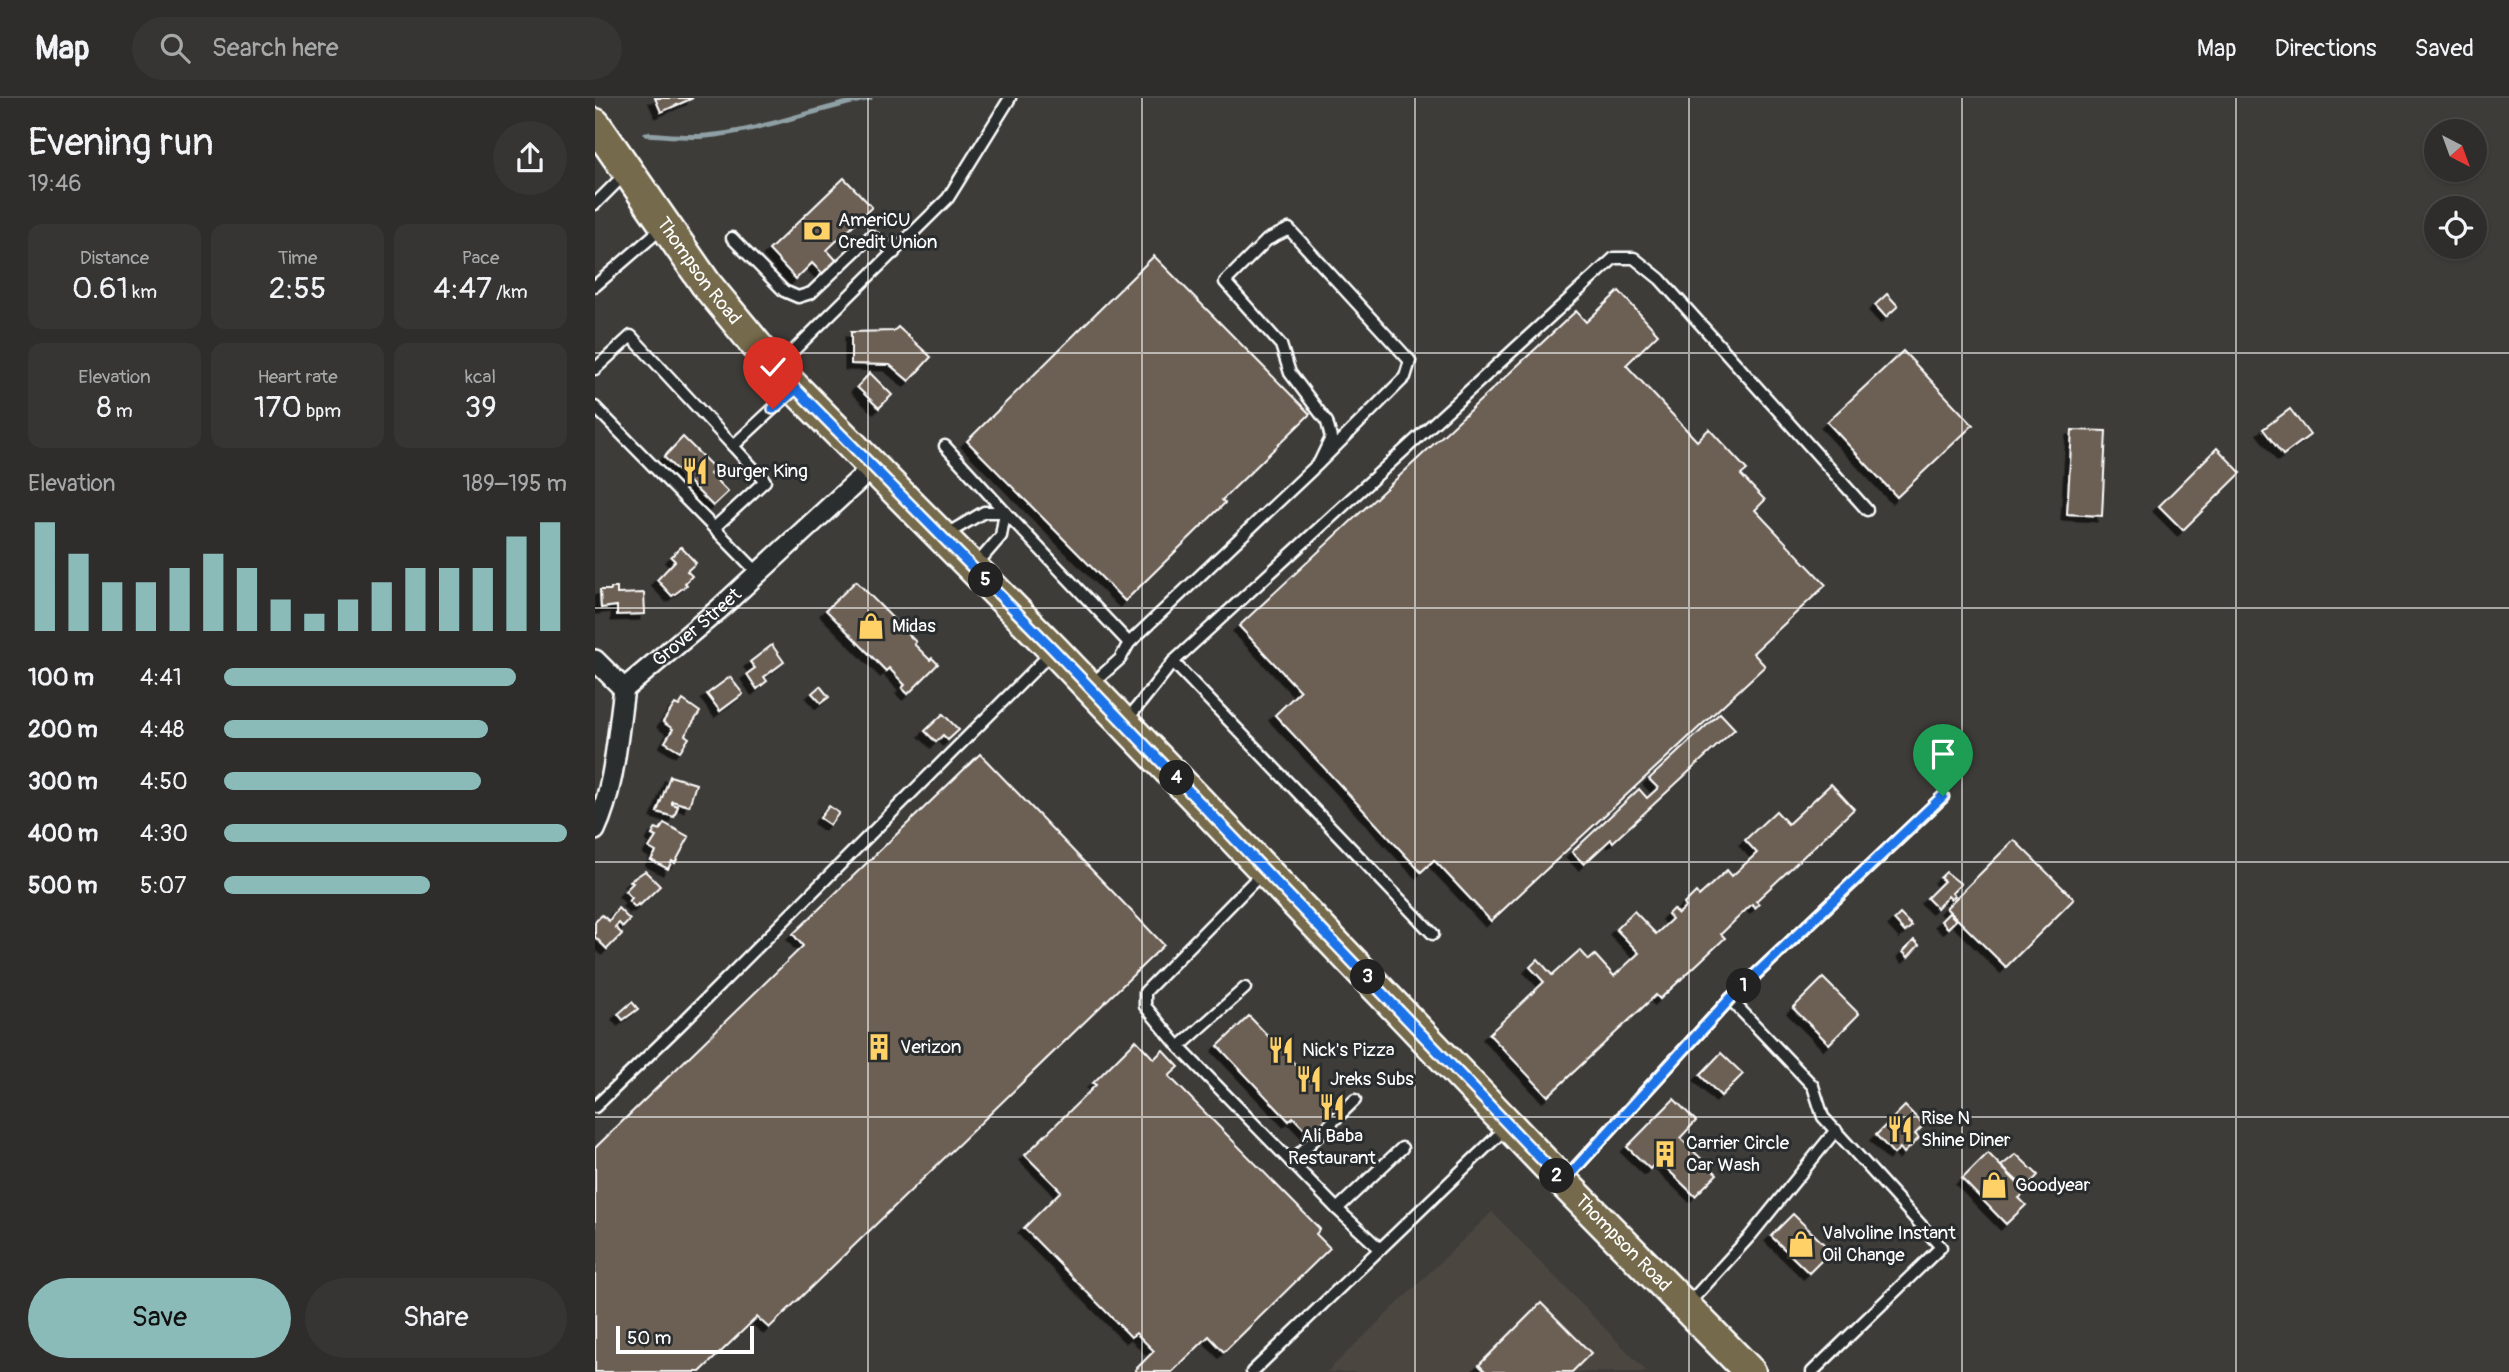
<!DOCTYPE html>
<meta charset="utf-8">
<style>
body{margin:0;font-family:Pangolin,sans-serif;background:#363533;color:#f1f3f6;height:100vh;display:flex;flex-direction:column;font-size:26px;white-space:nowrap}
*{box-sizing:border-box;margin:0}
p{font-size:23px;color:#a7a8a9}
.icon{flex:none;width:38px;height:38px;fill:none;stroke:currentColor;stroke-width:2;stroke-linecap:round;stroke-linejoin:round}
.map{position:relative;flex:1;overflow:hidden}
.drawer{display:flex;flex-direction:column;background:#2e2d2b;width:595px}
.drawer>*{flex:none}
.needle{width:46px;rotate:139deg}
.tools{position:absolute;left:1829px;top:21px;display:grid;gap:14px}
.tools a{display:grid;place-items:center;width:63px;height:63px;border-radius:50%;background:#2e2d2b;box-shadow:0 2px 5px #0004,0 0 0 2px #494947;font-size:35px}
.scale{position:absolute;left:21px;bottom:18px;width:138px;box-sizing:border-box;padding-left:7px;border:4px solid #fff;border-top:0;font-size:19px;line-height:24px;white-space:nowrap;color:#fff;-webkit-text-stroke:5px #2a2d2e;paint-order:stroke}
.pin{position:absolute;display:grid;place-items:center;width:60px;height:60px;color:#fff;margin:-72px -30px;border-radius:50% 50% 50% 0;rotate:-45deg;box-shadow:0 0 7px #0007}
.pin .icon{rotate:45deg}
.km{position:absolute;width:35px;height:35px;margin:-18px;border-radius:50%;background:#222;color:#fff;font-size:19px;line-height:35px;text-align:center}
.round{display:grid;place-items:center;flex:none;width:74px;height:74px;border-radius:37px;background:#363533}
.summary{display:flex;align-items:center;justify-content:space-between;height:119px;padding:0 28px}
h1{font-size:38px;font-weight:600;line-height:52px}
.stats{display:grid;grid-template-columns:repeat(3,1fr);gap:10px;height:119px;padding:7px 28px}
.stats div{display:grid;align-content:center;border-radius:14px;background:#363533;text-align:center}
.stats b{font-size:30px;font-weight:600}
.stats small{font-size:19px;font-weight:400}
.stats p{font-size:19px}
.chart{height:196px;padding:14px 28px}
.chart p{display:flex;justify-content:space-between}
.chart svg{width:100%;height:126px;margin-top:7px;stroke:#8bbbb9;stroke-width:6}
.cta{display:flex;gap:14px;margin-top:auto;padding:14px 28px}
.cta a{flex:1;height:80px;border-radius:42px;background:#8bbbb9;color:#111;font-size:28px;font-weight:600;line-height:80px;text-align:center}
.cta a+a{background:#363533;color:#f1f3f6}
ul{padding:0 28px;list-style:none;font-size:23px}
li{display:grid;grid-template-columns:112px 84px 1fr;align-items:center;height:52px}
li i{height:18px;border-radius:9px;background:#8bbbb9}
header{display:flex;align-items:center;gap:42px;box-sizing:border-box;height:98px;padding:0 35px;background:#2e2d2b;border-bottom:2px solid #494947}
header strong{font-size:33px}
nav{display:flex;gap:38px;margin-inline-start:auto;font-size:24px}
.search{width:490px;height:63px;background:#363533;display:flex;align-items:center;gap:18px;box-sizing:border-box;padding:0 24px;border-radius:38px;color:#a7a8a9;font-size:26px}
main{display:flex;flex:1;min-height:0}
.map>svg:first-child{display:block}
</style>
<header>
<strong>Map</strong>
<div class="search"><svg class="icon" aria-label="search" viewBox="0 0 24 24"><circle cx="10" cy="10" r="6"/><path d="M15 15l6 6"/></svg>Search here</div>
<nav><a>Map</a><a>Directions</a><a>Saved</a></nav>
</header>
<main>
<section class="drawer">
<div class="summary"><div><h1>Evening run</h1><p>19:46</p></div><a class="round"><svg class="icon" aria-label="share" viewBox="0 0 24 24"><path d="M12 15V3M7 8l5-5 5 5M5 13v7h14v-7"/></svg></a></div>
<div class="stats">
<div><p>Distance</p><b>0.61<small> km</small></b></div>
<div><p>Time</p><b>2:55</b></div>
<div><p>Pace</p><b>4:47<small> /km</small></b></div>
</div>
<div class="stats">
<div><p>Elevation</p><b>8<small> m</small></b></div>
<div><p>Heart rate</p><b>170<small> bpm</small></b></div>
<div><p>kcal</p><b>39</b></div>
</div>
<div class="chart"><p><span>Elevation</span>189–195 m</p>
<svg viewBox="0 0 160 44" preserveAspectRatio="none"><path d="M5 44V6M15 44V17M25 44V27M35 44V27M45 44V22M55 44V17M65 44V22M75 44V33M85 44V38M95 44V33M105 44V27M115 44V22M125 44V22M135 44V22M145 44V11M155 44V6"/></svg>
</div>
<ul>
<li><b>100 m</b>4:41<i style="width:85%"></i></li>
<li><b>200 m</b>4:48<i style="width:77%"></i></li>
<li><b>300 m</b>4:50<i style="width:75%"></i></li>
<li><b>400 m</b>4:30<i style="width:100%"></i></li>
<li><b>500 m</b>5:07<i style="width:60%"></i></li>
</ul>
<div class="cta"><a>Save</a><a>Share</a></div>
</section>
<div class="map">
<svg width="1914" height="1274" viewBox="0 0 1914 1274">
<defs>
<filter id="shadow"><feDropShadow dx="-5.5" dy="5.5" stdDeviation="0" flood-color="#0009"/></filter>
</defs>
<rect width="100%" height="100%" fill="#3e3c39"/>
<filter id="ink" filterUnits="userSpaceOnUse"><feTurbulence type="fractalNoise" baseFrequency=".0143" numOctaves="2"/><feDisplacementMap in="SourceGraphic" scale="14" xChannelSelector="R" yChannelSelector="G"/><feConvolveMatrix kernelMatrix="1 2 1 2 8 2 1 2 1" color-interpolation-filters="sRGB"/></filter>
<g filter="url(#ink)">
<polygon fill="#4c4641" points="897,1114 1052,1274 732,1274"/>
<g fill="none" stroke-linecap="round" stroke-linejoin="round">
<path stroke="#90a1a6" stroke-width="5" d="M 51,36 C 70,37 91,40 111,38 C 166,33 220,11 275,0"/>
</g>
<g fill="#6c5e53" stroke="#fff" stroke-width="2" filter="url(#shadow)">
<polygon points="60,0 98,0 66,14"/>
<polygon points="249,80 277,109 232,152 243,164 229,177 217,165 201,181 174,152"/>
<polygon points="559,158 715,316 627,402 630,405 530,503 372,343"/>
<polygon points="1024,193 1063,236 1031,267 1102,343 1114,331 1152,372 1146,377 1170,402 1160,412 1231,487 1158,555 1170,568 896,823 839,762 826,774 680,617 705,593 644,528 981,213 991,224"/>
<polygon points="1292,196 1303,208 1291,219 1280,207"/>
<polygon points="303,229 336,259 314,283 295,267 256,266 256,234 299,233"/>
<polygon points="1308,253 1378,327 1302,399 1232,324"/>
<polygon points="275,275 297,297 284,310 262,289"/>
<polygon points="1695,311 1715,337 1688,357 1668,331"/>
<polygon points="1477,332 1511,333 1507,418 1472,416"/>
<polygon points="88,339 120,371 115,376 133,394 118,408 69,359"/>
<polygon points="1622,350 1646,375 1588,432 1564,408"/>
<polygon points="86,449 101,465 92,473 97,478 90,485 92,487 77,498 62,482 80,463 76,459"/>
<polygon points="261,483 321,544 319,546 335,562 337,560 343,566 313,596 307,590 310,587 294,570 291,573 231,512"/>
<polygon points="16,490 22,490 22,496 49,495 50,516 22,517 22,508 6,510 5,492 16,492"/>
<polygon points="177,547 189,564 169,579 172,583 162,591 152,576 160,570 155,564"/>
<polygon points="135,579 148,596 125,613 112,596"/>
<polygon points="225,588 234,599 226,605 217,595"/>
<polygon points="88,602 105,614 90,637 94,640 85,653 70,644 78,631 68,624 80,606 84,608"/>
<polygon points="1125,615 1140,631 1018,744 1016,741 989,766 977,754 1044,691 1052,700 1063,690 1054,681"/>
<polygon points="348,616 364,632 353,642 348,637 341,644 330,633"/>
<polygon points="385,656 569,847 174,1230 162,1219 105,1274 0,1274 0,1050 208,848 198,836"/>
<polygon points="75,678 101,686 94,708 77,703 77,706 83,708 79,719 62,714"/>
<polygon points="1236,686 1259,711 1161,803 1164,806 1160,810 1157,806 1126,836 1130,840 1065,901 1061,897 953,998 894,936 949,884 935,869 943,861 957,877 985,852 994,862 1000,857 1019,878 1044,855 1021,831 1039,813 1061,836 1077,821 1073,816 1078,811 1083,816 1091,809 1089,806 1101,794 1104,798 1132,772 1137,778 1162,755 1150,742 1181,713 1193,726"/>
<polygon points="234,708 244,715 235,727 225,720"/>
<polygon points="69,725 94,739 80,765 77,763 73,771 56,762 61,754 54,750 61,739 57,737 61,730 65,732"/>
<polygon points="1419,742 1479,801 1411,869 1351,810"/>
<polygon points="50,773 65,788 44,808 43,806 40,809 34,803 37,800 30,793 38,785 35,783"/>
<polygon points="1351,774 1366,786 1357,795 1360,798 1356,801 1353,798 1342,810 1332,800 1349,783 1345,780"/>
<polygon points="23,810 35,822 28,829 24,825 20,829 27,836 12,851 0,839 0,824 7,817 14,823"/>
<polygon points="1354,815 1361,822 1353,830 1346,823"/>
<polygon points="1305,816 1317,828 1310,834 1299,822"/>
<polygon points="1319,842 1324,847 1313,859 1308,854"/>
<polygon points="1228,880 1264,916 1234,946 1198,910"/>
<polygon points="37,904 43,911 28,922 23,916"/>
<polygon points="654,918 744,1012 717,1039 698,1019 694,1023 623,948"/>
<polygon points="541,942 559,961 568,952 584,969 574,978 725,1131 721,1136 735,1150 629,1254 614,1238 577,1274 542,1274 540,1272 559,1253 541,1235 536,1239 429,1130 466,1093 430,1057 501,987 498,985"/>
<polygon points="1126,955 1148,976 1126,998 1105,977"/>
<polygon points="1079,1001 1101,1023 1085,1040 1122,1076 1100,1098 1063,1062 1055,1071 1032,1049"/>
<polygon points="1310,1008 1329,1027 1320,1036 1324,1040 1309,1055 1305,1050 1299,1056 1281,1037"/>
<polygon points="1393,1055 1431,1094 1424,1100 1431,1107 1411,1126 1367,1081"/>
<polygon points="1421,1056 1443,1077 1431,1091 1406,1068"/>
<polygon points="1198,1116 1236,1153 1214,1175 1176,1138"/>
<polygon points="946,1205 996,1255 977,1274 891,1274 884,1267"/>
</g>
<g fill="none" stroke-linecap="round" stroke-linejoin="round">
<defs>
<g id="lane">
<polyline points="0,106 30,76"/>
<polyline points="137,140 189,193 203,199 216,195 276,138 289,145 299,155"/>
<polyline points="0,188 67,130"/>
<polyline points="183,268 353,100 415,0"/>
<polyline points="0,271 36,238 138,348"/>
<polyline points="0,309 119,430"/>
<polyline points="350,348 410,414 534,545"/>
<polyline points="350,437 389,414 410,414 406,438 381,467"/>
<polyline points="163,475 119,430 170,383 138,348 197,293"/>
<polyline points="578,564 838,836"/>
<polyline points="497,586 525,561 534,545 724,365 736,340 732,324 695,275 686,247 630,184 672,142 694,131 815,263 810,279 724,365"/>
<polyline points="532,622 578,564 1019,160 1039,160 1065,181 1272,412"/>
<polyline points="668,774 550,894 550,908 584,949 742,1111 785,1151"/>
<polyline points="1135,901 1218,988 1228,1019 1346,1149 1217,1274"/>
<polyline points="584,949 650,890"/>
<polyline points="0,1009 84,928 456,555"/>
<polyline points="696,1064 760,1002"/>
<polyline points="970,1081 1135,901 1348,699"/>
<polyline points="742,1111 807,1050"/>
<polyline points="1094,1205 1156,1137 1241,1032"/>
<polyline points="657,1274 911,1030"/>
</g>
<g id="street">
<polyline points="0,562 29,591"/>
<path id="s1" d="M 0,732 C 20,689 22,639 29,591 L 123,512 L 279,368"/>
</g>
<g id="primary">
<path id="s2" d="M 0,26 L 111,186 L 181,271 L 459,552 L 968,1084 L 1155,1274"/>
</g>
</defs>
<use href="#lane" stroke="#fff" stroke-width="15"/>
<use href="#street" stroke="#fff" stroke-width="24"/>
<use href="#primary" stroke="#fff" stroke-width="35"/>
<use href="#lane" stroke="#2a2d2e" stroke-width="10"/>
<use href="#street" stroke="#2a2d2e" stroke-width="19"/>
<use href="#primary" stroke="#746b4b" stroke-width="30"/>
</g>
</g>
<g fill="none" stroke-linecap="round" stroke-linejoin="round" filter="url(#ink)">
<defs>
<polyline id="route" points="178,311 201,291 459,552 968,1084 1135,901 1348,698"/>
</defs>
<use href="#route" stroke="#fff" stroke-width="14"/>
<use href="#route" stroke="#1a73e8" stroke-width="9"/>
</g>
<path fill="none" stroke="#fff" stroke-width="2" stroke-opacity="0.55" d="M 273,0 L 273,1274M 547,0 L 547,1274M 820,0 L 820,1274M 1094,0 L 1094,1274M 1367,0 L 1367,1274M 1641,0 L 1641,1274M 0,255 L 1914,255M 0,510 L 1914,510M 0,764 L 1914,764M 0,1019 L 1914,1019"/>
<defs>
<symbol id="bank-bare" viewBox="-9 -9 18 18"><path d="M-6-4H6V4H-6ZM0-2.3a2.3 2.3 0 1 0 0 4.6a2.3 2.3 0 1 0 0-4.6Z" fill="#ffd166" stroke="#2a2d2e" stroke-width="2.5" paint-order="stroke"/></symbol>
<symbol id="restaurant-bare" viewBox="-9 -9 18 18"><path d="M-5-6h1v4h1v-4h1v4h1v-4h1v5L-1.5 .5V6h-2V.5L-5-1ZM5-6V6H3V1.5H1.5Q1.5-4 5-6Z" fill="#ffd166" stroke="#2a2d2e" stroke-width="2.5" paint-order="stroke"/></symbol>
<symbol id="shop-bare" viewBox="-9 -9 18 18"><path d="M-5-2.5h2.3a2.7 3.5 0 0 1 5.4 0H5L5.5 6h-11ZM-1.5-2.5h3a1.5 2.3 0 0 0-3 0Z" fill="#ffd166" stroke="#2a2d2e" stroke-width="2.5" paint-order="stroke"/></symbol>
<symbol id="building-bare" viewBox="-9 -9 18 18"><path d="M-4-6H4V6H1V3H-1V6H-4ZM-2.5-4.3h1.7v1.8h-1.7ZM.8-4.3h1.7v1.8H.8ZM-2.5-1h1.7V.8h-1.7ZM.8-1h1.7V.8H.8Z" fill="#ffd166" stroke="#2a2d2e" stroke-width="2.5" paint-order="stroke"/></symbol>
</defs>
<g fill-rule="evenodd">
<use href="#bank-bare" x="203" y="114" width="38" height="38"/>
<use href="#restaurant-bare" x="81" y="354" width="38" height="38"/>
<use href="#shop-bare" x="257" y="509" width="38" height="38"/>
<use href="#building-bare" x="265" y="930" width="38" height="38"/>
<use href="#restaurant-bare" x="667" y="933" width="38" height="38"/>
<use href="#restaurant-bare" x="695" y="962" width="38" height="38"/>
<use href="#restaurant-bare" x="718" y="990" width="38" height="38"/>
<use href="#restaurant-bare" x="1286" y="1012" width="38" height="38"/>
<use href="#building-bare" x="1051" y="1037" width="38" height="38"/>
<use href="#shop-bare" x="1380" y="1068" width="38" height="38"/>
<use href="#shop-bare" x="1187" y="1127" width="38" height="38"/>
</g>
<g text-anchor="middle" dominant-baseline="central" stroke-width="6" stroke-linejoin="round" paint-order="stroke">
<g font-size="19" fill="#fff" stroke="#2a2d2e" text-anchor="start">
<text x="243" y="122">AmeriCU<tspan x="243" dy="22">Credit Union</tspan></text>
<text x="121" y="373">Burger King</text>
<text x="297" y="528">Midas</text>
<text x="305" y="949">Verizon</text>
<text x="707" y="952">Nick's Pizza</text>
<text x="735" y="981">Jreks Subs</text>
<text x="1326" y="1020">Rise N<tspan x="1326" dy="22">Shine Diner</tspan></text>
<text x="737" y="1038" text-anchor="middle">Ali Baba<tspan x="737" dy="22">Restaurant</tspan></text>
<text x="1091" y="1045">Carrier Circle<tspan x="1091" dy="22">Car Wash</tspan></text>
<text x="1420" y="1087">Goodyear</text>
<text x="1227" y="1135">Valvoline Instant<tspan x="1227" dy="22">Oil Change</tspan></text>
</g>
<g font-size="19" fill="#fff" stroke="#2a2d2e">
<text stroke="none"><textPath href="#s2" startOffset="180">Thompson Road</textPath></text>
<text stroke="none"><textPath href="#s1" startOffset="240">Grover Street</textPath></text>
<text stroke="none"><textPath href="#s2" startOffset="1522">Thompson Road</textPath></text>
</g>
</g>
</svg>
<div class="tools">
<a><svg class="needle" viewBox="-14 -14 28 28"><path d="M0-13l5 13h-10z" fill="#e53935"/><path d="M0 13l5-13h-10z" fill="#a7a8a9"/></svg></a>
<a><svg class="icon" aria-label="locate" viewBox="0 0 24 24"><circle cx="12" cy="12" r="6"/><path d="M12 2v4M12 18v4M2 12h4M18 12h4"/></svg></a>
</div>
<div class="scale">50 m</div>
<div class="pin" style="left:1348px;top:698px;background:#1e9e55"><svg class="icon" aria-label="arrive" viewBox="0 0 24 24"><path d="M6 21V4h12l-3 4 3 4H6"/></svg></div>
<div class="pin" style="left:178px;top:311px;background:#d93025"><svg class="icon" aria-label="check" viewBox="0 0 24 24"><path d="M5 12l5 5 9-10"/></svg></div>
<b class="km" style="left:1149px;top:888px">1</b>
<b class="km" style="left:962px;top:1078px">2</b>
<b class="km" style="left:773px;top:879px">3</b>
<b class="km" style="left:582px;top:680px">4</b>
<b class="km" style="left:391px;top:482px">5</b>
</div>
</main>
